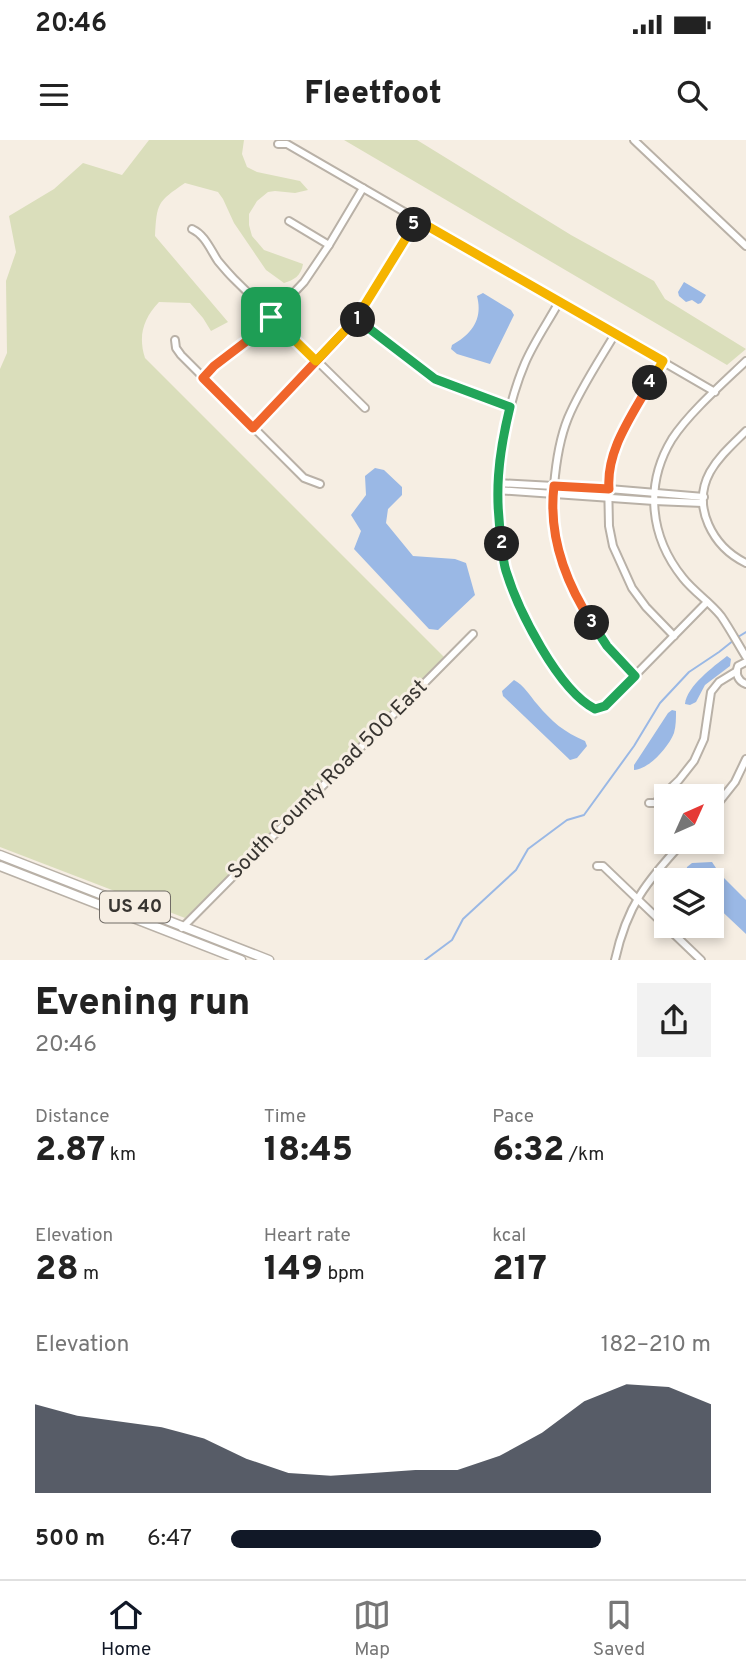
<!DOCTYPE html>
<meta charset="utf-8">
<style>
body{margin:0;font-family:Overpass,sans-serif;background:#f2f2f2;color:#222;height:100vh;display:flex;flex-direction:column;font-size:26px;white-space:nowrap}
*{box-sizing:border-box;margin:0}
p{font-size:23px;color:#767676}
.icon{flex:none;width:38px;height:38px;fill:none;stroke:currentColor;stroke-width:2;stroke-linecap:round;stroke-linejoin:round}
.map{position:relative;height:820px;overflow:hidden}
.side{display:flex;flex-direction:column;background:#fff;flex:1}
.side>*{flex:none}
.needle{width:46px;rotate:45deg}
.buttons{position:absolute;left:654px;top:644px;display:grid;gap:14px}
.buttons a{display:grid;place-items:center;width:70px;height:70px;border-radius:0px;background:#fff;box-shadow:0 4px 10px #0003;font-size:35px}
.pin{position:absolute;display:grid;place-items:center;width:60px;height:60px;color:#fff;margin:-30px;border-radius:14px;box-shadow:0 4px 10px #0006}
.km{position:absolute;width:35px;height:35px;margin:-18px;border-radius:50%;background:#222;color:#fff;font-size:19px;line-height:35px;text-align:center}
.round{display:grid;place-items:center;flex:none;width:74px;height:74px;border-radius:0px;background:#f2f2f2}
.summary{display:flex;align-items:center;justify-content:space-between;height:119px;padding:0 35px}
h1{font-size:38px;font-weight:800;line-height:52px}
.stats{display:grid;grid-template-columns:repeat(3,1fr);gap:10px;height:119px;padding:7px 35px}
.stats div{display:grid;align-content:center}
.stats b{font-size:35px;font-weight:800}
.stats small{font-size:19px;font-weight:400}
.stats p{font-size:19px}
.chart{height:196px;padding:14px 35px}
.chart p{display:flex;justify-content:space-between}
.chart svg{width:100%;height:126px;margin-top:7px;fill:#111827;opacity:.7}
ul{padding:0 35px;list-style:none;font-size:23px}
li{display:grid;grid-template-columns:112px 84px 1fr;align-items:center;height:52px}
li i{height:18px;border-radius:9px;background:#111827}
.status{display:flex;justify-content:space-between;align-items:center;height:49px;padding:0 35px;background:#fff;direction:ltr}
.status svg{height:19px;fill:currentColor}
header{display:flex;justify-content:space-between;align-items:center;height:91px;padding:0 35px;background:#fff;font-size:32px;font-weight:800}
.dock{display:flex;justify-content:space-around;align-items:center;height:98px;border-top:2px solid #e0e0e0;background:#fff;font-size:19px;color:#767676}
.dock a{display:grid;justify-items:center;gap:4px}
.dock .on{color:#111827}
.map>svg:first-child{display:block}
</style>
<div class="status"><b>20:46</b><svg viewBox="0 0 49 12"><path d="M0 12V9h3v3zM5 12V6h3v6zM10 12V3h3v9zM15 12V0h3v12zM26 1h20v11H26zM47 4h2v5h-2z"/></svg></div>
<header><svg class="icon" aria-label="menu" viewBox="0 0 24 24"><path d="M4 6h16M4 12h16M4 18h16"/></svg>Fleetfoot<svg class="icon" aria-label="search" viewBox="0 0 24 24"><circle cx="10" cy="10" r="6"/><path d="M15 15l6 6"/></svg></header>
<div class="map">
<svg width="746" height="820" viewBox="0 0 746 820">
<rect width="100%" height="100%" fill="#f6eee3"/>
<g fill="#dadebb">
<path d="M 149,0 L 244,0 L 242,14 L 247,27 L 257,32 L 300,41 L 308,50 L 295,53 L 275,51 L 268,52 L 257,61 L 249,74 L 249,85 L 252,96 L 264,110 L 303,124 C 301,136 294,140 284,143 L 266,130 L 234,83 L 223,59 L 218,52 L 185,43 C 157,62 157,63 155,96 L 228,182 L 211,191 L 203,178 L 190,163 L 159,162 C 143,179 138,196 145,218 L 448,521 L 185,778 L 0,707 L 0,229 L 7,213 L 6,141 L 16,112 L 9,76 L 54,49 L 83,23 L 122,35 Z"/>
<polygon points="344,0 417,0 571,95 654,141 665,159 746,209 727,225"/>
</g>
<g fill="#9ab8e5">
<polygon points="684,142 706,155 701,163 698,164 692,160 686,162 679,156 678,152"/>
<path d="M 483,153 L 511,170 L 514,175 L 490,224 L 457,214 L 451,209 L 452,205 C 472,194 483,179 477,156 Z"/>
<polygon points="375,328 384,330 402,347 402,355 388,369 386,383 413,416 455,419 466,423 475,455 438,490 429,489 354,409 361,391 351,375 366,355 365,336"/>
<path d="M 727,516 L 731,519 L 730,526 L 705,545 L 696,562 L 690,565 L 685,564 C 687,546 713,527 727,516 Z"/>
<path d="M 514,540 C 524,545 530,556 537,564 C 552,582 564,592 585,601 L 587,606 L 577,618 L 570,620 L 503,556 L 502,551 Z"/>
<path d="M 672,570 L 676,571 C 676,578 676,586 674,593 C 668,608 649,629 634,630 L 634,625 L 638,619 L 668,573 Z"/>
<polygon points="712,722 720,734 746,760 746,794 712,762 712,740 690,740 686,734 687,727 692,723"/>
</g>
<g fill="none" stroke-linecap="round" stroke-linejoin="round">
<g stroke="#9ab8e5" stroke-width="2">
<polyline points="738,497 746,492"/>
<polyline points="425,820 452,800 463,779 516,730 528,709 567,680 584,675 634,606 660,563 689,532 719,512 734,500"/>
</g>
<defs>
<g id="minor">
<polyline points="634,0 746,106"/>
<polyline points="278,4 287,4 715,252"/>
<polyline points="289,81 329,105"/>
<path d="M 192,89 C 205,95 210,109 218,121 C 223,127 228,133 234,139 L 365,268"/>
<path d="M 559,162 C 548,182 534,202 525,223 C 516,244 510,266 505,289 C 488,370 498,439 543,509 C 557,531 572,557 595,569 L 605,566 L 707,462"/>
<polyline points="356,179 435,239 510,267"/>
<path d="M 615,194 C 599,221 580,249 568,278 C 559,300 556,322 554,346 C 549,406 570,457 606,504 C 614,516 625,526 635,536"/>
<polyline points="175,200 176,208 181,215 304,338 320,344"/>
<polyline points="663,221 621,293 610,326 608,338 609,386 613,406 632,448 646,467 674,496"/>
<path d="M 746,221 C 723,243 689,273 672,299 C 644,345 650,397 683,438 C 694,452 710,462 721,476 C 730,489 738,504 746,517"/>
<polyline points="203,238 214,226 252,197 304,142 329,105 363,48"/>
<polyline points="253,287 356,179 417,80"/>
<path d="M 746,291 C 733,304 719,316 710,332 C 691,367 713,407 746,423"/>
<polyline points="497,343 609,349 704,357"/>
<polyline points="496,350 654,361 703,363"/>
<path d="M 746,522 L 738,526 C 735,534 738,541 746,544"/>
<polyline points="649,663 655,663 679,640 694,621 704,599 711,552 719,542 737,531"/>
<polyline points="712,671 735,642 746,619"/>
<polyline points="597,726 603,726 701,820"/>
<polyline points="182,788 473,494"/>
<path d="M 615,820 C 627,765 647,741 683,702"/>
</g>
<g id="major">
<polyline points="0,715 269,820"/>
<polyline points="0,726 241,820"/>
</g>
</defs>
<use href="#minor" stroke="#b9b1a7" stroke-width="10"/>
<use href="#major" stroke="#b9b1a7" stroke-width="11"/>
<use href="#minor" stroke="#fff" stroke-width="6"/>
<use href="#major" stroke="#fff" stroke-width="8"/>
</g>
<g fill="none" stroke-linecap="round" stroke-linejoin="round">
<defs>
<polyline id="split-1" points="271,177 252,197 214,226 203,238 253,288 356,179 358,180"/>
<path id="split-2" d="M 358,180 L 435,239 L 510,267 C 498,316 494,355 502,404"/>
<path id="split-3" d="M 502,404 C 503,413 503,422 506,431 C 518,470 558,550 595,569 L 605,566 L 635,536 L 607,506 L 592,483"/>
<path id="split-4" d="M 592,483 C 566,443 548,396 554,346 L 609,349 C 606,310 632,276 650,243"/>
<polyline id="split-5" points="414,85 417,80 663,221 650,243"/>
<polyline id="split-6" points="271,177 316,221 356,179 414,85"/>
</defs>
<use href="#split-1" stroke="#fff" stroke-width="14"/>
<use href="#split-2" stroke="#fff" stroke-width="14"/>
<use href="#split-3" stroke="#fff" stroke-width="14"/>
<use href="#split-4" stroke="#fff" stroke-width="14"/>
<use href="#split-5" stroke="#fff" stroke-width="14"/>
<use href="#split-6" stroke="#fff" stroke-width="14"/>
<use href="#split-1" stroke="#f0652b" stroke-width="9"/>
<use href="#split-2" stroke="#22a559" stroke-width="9"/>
<use href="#split-3" stroke="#22a559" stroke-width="9"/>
<use href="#split-4" stroke="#f0652b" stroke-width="9"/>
<use href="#split-5" stroke="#f5b400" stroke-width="9"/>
<use href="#split-6" stroke="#f5b400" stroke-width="9"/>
</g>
<g text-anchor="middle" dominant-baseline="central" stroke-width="6" stroke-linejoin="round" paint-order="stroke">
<rect fill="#f6eee3" stroke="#716c66" stroke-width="2" x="100" y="751.5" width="70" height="31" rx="5"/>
<g font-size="19" font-weight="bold" fill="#383531">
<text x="135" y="767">US 40</text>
</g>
<g font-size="21" fill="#383531" stroke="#f6eee3">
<text transform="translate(328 640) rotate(-45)">South County Road 500 East</text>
</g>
</g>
</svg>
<div class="buttons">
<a><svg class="needle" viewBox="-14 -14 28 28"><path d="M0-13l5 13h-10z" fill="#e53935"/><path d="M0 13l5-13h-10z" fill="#767676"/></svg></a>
<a><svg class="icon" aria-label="layers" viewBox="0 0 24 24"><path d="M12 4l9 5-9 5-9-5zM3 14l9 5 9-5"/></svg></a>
</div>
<div class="pin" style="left:271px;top:177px;background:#1e9e55"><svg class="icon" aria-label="arrive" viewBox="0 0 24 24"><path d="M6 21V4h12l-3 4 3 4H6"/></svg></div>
<b class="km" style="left:358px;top:180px">1</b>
<b class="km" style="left:502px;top:404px">2</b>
<b class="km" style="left:592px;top:483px">3</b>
<b class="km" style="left:650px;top:243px">4</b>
<b class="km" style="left:414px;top:85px">5</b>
</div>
<section class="side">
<div class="summary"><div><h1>Evening run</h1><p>20:46</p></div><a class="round"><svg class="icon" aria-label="share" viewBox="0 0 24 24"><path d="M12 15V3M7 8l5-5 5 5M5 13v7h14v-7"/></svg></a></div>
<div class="stats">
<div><p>Distance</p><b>2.87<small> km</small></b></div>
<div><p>Time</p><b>18:45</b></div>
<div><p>Pace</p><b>6:32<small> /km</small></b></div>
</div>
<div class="stats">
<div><p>Elevation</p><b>28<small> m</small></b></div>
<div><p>Heart rate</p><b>149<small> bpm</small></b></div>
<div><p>kcal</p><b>217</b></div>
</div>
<div class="chart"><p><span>Elevation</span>182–210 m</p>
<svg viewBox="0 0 160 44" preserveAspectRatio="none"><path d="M0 44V13L10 17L20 19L30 21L40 25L50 32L60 37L70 38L80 37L90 36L100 36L110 31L120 23L130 12L140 6L150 7L160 13V44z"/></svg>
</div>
<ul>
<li><b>500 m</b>6:47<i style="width:77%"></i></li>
</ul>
</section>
<nav class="dock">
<a class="on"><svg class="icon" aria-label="home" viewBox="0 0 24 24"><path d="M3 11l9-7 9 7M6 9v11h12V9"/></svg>Home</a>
<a><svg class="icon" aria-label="map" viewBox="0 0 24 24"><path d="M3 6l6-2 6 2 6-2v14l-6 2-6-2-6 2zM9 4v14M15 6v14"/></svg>Map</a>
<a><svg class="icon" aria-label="saved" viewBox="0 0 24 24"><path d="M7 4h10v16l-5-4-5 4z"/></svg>Saved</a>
</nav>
